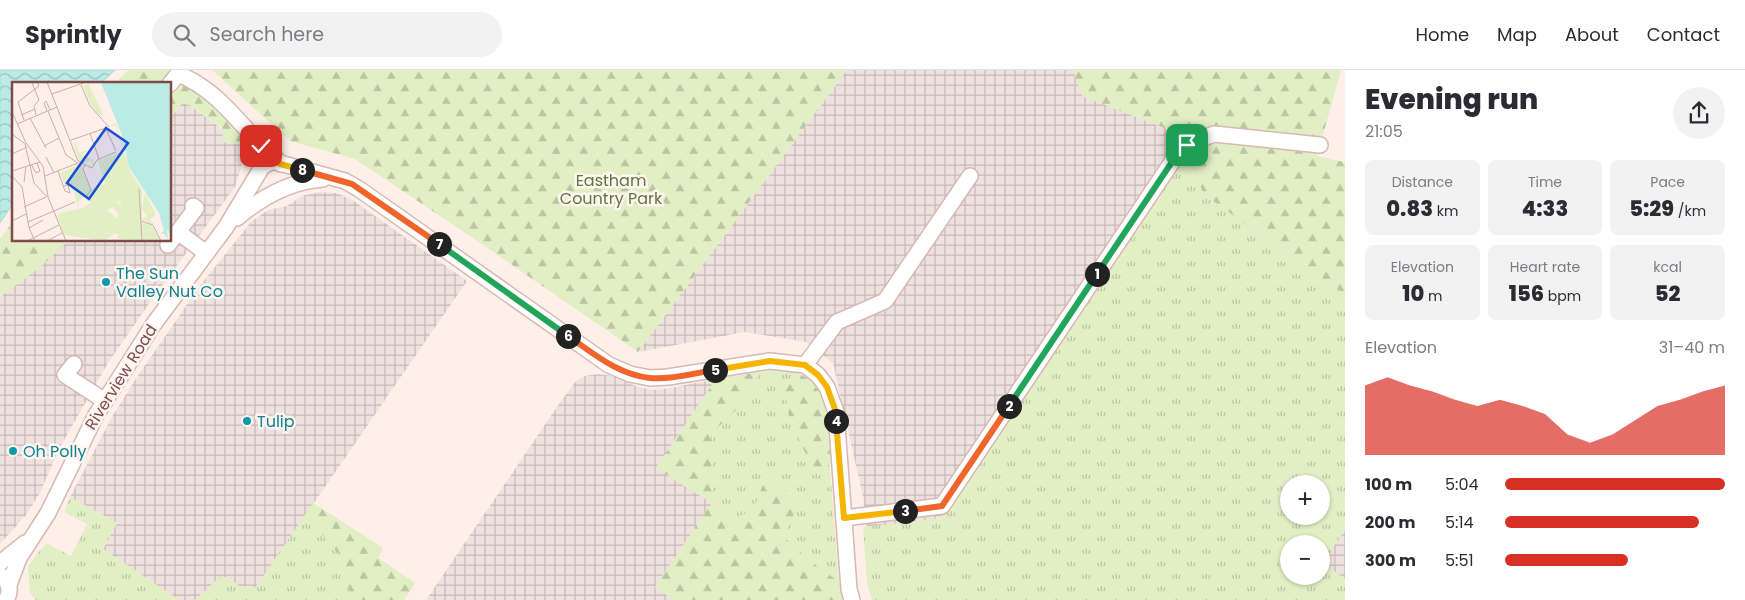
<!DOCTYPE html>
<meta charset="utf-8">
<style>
body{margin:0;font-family:Poppins,sans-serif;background:#f2f2f3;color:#2b2b33;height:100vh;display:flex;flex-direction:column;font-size:19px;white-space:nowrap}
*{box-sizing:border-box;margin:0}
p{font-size:16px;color:#7c7c81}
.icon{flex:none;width:28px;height:28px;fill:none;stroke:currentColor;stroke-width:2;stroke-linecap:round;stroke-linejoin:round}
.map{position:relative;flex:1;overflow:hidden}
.panel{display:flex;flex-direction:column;background:#fff;width:400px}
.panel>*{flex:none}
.fabs{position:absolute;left:1280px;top:405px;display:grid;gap:10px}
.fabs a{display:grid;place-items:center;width:50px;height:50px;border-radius:50%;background:#fff;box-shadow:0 1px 4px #0004;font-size:25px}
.pin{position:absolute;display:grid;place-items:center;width:42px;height:42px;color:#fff;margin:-21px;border-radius:10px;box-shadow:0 2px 8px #0006}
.km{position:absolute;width:25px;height:25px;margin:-12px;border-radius:50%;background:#222;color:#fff;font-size:14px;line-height:25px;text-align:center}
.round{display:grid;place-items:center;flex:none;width:52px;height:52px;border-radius:26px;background:#f2f2f3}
.headline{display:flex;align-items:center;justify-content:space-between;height:85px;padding:0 20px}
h1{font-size:28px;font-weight:800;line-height:38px}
.metrics{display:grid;grid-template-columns:repeat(3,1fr);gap:8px;height:85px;padding:5px 20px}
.metrics div{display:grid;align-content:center;border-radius:8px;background:#f2f2f3;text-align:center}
.metrics b{font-size:21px;font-weight:800}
.metrics small{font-size:14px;font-weight:400}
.metrics p{font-size:14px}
.chart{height:140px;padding:10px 20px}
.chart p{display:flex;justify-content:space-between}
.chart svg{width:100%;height:90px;margin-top:5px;fill:#d93025;opacity:.7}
ul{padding:0 20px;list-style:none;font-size:16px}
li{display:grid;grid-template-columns:80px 60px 1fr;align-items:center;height:38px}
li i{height:12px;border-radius:6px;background:#d93025}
header{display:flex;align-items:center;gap:30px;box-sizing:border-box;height:70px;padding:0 25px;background:#fff;border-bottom:1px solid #e1e1e2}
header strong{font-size:24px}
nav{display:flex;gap:28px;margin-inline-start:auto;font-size:18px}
.search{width:350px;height:45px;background:#f2f2f3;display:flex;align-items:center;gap:12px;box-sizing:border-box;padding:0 18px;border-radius:28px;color:#7c7c81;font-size:19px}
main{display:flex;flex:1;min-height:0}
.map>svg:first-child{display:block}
</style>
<header>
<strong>Sprintly</strong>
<div class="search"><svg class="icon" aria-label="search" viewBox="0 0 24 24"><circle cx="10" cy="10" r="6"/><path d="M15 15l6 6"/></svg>Search here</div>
<nav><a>Home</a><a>Map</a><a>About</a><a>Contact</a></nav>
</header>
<main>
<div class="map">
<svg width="1345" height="530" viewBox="0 0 1345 530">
<defs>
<pattern id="industrial-grid" width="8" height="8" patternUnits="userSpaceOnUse" patternTransform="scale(1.25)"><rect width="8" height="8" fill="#eee2df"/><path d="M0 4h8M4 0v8" fill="none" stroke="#c6b9b7"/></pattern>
<pattern id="grass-tufts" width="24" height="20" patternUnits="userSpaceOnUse" patternTransform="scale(1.25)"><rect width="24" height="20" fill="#e2efc5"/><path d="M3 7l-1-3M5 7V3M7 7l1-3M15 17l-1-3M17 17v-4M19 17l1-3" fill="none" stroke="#bcc4a2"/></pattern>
<pattern id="forest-firs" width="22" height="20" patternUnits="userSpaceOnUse" patternTransform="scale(1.25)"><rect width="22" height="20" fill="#e2efc5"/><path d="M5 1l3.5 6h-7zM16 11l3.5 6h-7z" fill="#bcc4a2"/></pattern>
<pattern id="water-waves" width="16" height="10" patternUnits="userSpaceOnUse" patternTransform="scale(1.25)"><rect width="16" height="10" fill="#baebe4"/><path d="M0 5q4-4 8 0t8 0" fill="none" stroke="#9cc1bb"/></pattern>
</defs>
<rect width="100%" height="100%" fill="#fef0e9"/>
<g fill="url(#industrial-grid)" fill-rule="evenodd">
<path d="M 847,0 L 1073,0 L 1083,26 L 1185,66 L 1203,124 L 1345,224 L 1345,530 L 876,530 L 863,427 L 833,293 L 806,272 L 745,262 L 638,282 ZM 1289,414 L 1321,414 L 1321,446 L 1289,446 ZM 1289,474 L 1321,474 L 1321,506 L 1289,506 Z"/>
<polygon points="182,33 190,35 223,60 223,72 240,74 243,79 241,98 235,117 153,228 108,293 58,381 40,423 26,445 0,474 0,227 41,196 69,170 170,170 170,48"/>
<polygon points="319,122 337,123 354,131 467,211 256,517 239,516 226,507 220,507 195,530 179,530 103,479 117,453 70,427 113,345 139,304 202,213 252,151 268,140 287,136 302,126"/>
<polygon points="598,304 612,306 636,316 652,320 670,318 716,309 656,398 712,433 655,517 674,530 426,530 561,331 577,310 585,306"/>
</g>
<g fill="url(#grass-tufts)" fill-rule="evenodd">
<path d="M 1187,75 L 1203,124 L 1345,224 L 1345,460 L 1323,493 L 1345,509 L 1345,530 L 872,530 L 867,514 L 863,457 L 933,449 L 944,445 ZM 1289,414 L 1321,414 L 1321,446 L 1289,446 ZM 1289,474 L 1321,474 L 1321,506 L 1289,506 Z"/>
<path d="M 781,299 C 806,304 816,312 825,336 L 839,512 L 844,530 L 674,530 L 655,517 L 712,433 L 656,398 L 716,309 Z"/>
<polygon points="70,427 117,453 103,479 179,530 35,530 30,523 28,496 46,473 71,486 87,454 64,442"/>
<polygon points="313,433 383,478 378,488 415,513 404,530 195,530 220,507 226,507 239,516 256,517"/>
</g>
<g fill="url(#forest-firs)">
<polygon points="128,0 185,0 170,14 115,14"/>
<polygon points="212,0 847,0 638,282 489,179 355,89 290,71"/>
<polygon points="1073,0 1341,0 1317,86 1345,92 1345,224 1203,124 1185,66 1082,26"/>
<polygon points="186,10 243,61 240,74 223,72 222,58 190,35 182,33 170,48 170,27"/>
<polygon points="14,150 14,170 69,170 43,195 0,227 0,169"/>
<polygon points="760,302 738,338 711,364 713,397 712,433 731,449 753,441 762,417 768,409 783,416 798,435 784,467 809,490 839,512 844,530 674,530 655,517 712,433 656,398 716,309"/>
<path d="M 796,302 C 801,305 806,307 810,310 C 831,329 828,368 831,394 L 814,400 L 804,380 L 789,346 L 784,318 Z"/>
<polygon points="313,433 383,478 378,488 415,513 404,530 347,530 350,522 340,485 305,445"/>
</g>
<polygon fill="url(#water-waves)" stroke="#9fded6" points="0,0 115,0 100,14 14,14 14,132 0,153"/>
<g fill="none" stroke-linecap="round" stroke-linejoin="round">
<defs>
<g id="minor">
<path d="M 170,14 L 178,4 C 212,17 234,46 258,72 C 265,80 274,85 281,94"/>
<path d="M 237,148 C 262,127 290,111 323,109"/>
<polyline points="178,162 196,138 193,136"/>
<polyline points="168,175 178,162 206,183"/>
<polyline points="74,294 65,305 105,331"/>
<polyline points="805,295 837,252 885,231 970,106"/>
<polyline points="844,448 942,436 1182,77 1214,64 1320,75"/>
<polyline points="0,493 25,473"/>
<path d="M 0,505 C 9,511 12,520 6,530"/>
<polyline points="9,515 19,488 48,443 96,345 153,255 226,157 262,97 271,92 276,92 345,111 359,119 609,295 630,304 650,308 668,307 770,291 805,295 818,305 827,317 836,342 849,519 852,530"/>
</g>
</defs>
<use href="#minor" stroke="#d7b8b2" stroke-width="18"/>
<use href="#minor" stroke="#fff" stroke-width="15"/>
</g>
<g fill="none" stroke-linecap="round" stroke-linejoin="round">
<defs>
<polyline id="split-1" points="1097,204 1182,77 1187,75"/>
<polyline id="split-2" points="1009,336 1097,204"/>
<polyline id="split-3" points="905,441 942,436 1009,336"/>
<polyline id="split-4" points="836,351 844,448 905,441"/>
<polyline id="split-5" points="715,300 770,291 805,295 818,305 827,317 836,342 836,351"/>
<path id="split-6" d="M 568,266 C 593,283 618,305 650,308 C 671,310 694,303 715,300"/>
<polyline id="split-7" points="439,174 568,266"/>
<polyline id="split-8" points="302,100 352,114 439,174"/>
<polyline id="split-9" points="261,76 273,85 280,94 302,100"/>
</defs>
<use href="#split-1" stroke="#fff" stroke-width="10"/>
<use href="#split-2" stroke="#fff" stroke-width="10"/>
<use href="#split-3" stroke="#fff" stroke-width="10"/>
<use href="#split-4" stroke="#fff" stroke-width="10"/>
<use href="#split-5" stroke="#fff" stroke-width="10"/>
<use href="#split-6" stroke="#fff" stroke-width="10"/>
<use href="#split-7" stroke="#fff" stroke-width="10"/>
<use href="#split-8" stroke="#fff" stroke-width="10"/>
<use href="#split-9" stroke="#fff" stroke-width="10"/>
<use href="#split-1" stroke="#22a559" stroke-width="6"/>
<use href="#split-2" stroke="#22a559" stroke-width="6"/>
<use href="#split-3" stroke="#f0652b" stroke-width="6"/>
<use href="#split-4" stroke="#f5b400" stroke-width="6"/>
<use href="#split-5" stroke="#f5b400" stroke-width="6"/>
<use href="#split-6" stroke="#f0652b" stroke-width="6"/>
<use href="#split-7" stroke="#22a559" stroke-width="6"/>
<use href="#split-8" stroke="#f0652b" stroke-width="6"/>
<use href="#split-9" stroke="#f5b400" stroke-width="6"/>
</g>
<g fill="#0f9aa8" stroke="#fff6f2" stroke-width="2">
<circle cx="106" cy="212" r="5"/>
<circle cx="247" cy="351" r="5"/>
<circle cx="13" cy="381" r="5"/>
</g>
<g text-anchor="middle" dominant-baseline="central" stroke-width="5" stroke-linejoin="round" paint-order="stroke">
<g font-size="16" fill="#5e773a" stroke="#fff6f2">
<text x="611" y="110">Eastham<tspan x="611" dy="18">Country Park</tspan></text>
</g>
<g font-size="16" fill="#0d838f" stroke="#fff6f2" text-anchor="start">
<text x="116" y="203">The Sun<tspan x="116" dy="18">Valley Nut Co</tspan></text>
<text x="257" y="351">Tulip</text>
<text x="23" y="381">Oh Polly</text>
</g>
<g font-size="16" fill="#7d4c49" stroke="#fff6f2">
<text transform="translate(121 307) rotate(-58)">Riverview Road</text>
</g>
</g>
<g transform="translate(12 12)">
<rect width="159" height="159" fill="#fef0e9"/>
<path d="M 78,1 L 77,4 L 91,32 L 87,33 L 80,25 L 71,4 ZM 68,82 L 72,84 L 70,87 L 79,108 L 63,112 L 57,102 L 53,103 L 48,91 ZM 96,128 L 113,147 L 107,153 L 103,151 L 93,159 L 95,156 L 83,135 Z" fill="#e2efc5"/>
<path d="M 104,41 L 118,89 L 130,108 L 130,159 L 105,156 L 112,147 L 103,137 L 111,127 L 107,119 L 89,113 L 79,121 L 74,113 L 66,120 L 65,129 L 44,132 L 65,127 L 63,112 L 93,102 L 86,79 L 111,69 L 104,44 L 96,45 ZM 64,60 L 67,71 L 75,68 L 70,73 L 81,77 L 82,84 L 78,78 L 76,81 L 68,80 L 61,61 ZM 133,111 L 144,132 L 138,138 L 142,142 L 130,137 L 135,134 L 130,127 Z" fill="#e2efc5"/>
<path d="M 130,141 L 138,141 L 149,159 L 131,159 Z" fill="#e2efc5"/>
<path d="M 95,106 L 111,127 L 107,133 L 101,125 L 83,135 L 95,155 L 93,159 L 52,153 L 45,133 L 73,125 Z" fill="#e2efc5"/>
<path d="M 159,0 L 159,154 L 155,147 L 156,159 L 154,154 L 151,155 L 154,153 L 149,151 L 152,149 L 147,131 L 117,85 L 110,53 L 89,1 Z" fill="#baebe4"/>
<path fill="none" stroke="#caaea9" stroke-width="1" d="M 35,0 L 66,79M 20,1 L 27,18 L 22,24 L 24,33M 69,3 L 78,24 L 97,45M 40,12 L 74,0M 35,29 L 32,21 L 34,19 L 38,28M 36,29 L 54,73 L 66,81M 0,30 L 14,61 L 31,84 L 36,115 L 54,159M 9,33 L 23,27M 18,36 L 34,66M 12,38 L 6,20 L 27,4 L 25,0M 5,42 L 45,25M 94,47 L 104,69M 78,51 L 87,77M 0,52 L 13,62 L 22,101 L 35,115M 59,58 L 94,46M 32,64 L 47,56M 0,72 L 15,65M 34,75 L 42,91M 66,79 L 80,86 L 85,78 L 104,70M 19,82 L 24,91 L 28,89 L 25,81M 73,83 L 71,87 L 79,108 L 75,113M 0,89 L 28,80M 46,89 L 53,109M 0,94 L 10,105 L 17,146 L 23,159M 33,94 L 66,81M 12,100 L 14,84M 52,104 L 56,103 L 58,111 L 53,109M 127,107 L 130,159M 12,125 L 34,115M 0,139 L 14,132M 130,139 L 141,143 L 149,159M 16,140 L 63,120M 17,146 L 31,138M 15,159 L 47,143M 35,159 L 50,151"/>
<path fill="#1d4ed8" fill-opacity="0.15" stroke="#1d4ed8" stroke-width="2.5" d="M 94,46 L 116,61 L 77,117 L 55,101 Z"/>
<rect width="159" height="159" fill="none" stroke="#7d4c49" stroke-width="2.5"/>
</g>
</svg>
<div class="fabs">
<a>+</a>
<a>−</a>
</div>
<div class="pin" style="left:1187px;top:75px;background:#1e9e55"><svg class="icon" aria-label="arrive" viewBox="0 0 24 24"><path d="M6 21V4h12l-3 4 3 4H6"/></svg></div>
<div class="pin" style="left:261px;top:76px;background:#d93025"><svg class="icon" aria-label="check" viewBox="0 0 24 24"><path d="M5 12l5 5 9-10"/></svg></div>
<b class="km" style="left:1097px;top:204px">1</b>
<b class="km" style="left:1009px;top:336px">2</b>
<b class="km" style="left:905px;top:441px">3</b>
<b class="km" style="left:836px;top:351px">4</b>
<b class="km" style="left:715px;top:300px">5</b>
<b class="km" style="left:568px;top:266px">6</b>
<b class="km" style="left:439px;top:174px">7</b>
<b class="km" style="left:302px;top:100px">8</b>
</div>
<section class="panel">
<div class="headline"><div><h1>Evening run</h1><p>21:05</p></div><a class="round"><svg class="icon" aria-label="share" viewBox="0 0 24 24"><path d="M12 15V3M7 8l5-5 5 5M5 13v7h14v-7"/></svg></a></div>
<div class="metrics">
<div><p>Distance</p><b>0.83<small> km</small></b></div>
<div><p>Time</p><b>4:33</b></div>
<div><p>Pace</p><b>5:29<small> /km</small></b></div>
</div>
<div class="metrics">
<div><p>Elevation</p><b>10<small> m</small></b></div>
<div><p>Heart rate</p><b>156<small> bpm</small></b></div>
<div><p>kcal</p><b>52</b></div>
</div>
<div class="chart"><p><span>Elevation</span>31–40 m</p>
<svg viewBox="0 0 160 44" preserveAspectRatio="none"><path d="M0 44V10L10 6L20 10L30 13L40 17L50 20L60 17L70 20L80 24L90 34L100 38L110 34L120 27L130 20L140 17L150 13L160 10V44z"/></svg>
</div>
<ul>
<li><b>100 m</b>5:04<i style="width:100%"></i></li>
<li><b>200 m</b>5:14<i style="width:88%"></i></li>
<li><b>300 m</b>5:51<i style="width:56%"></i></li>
</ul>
</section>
</main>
